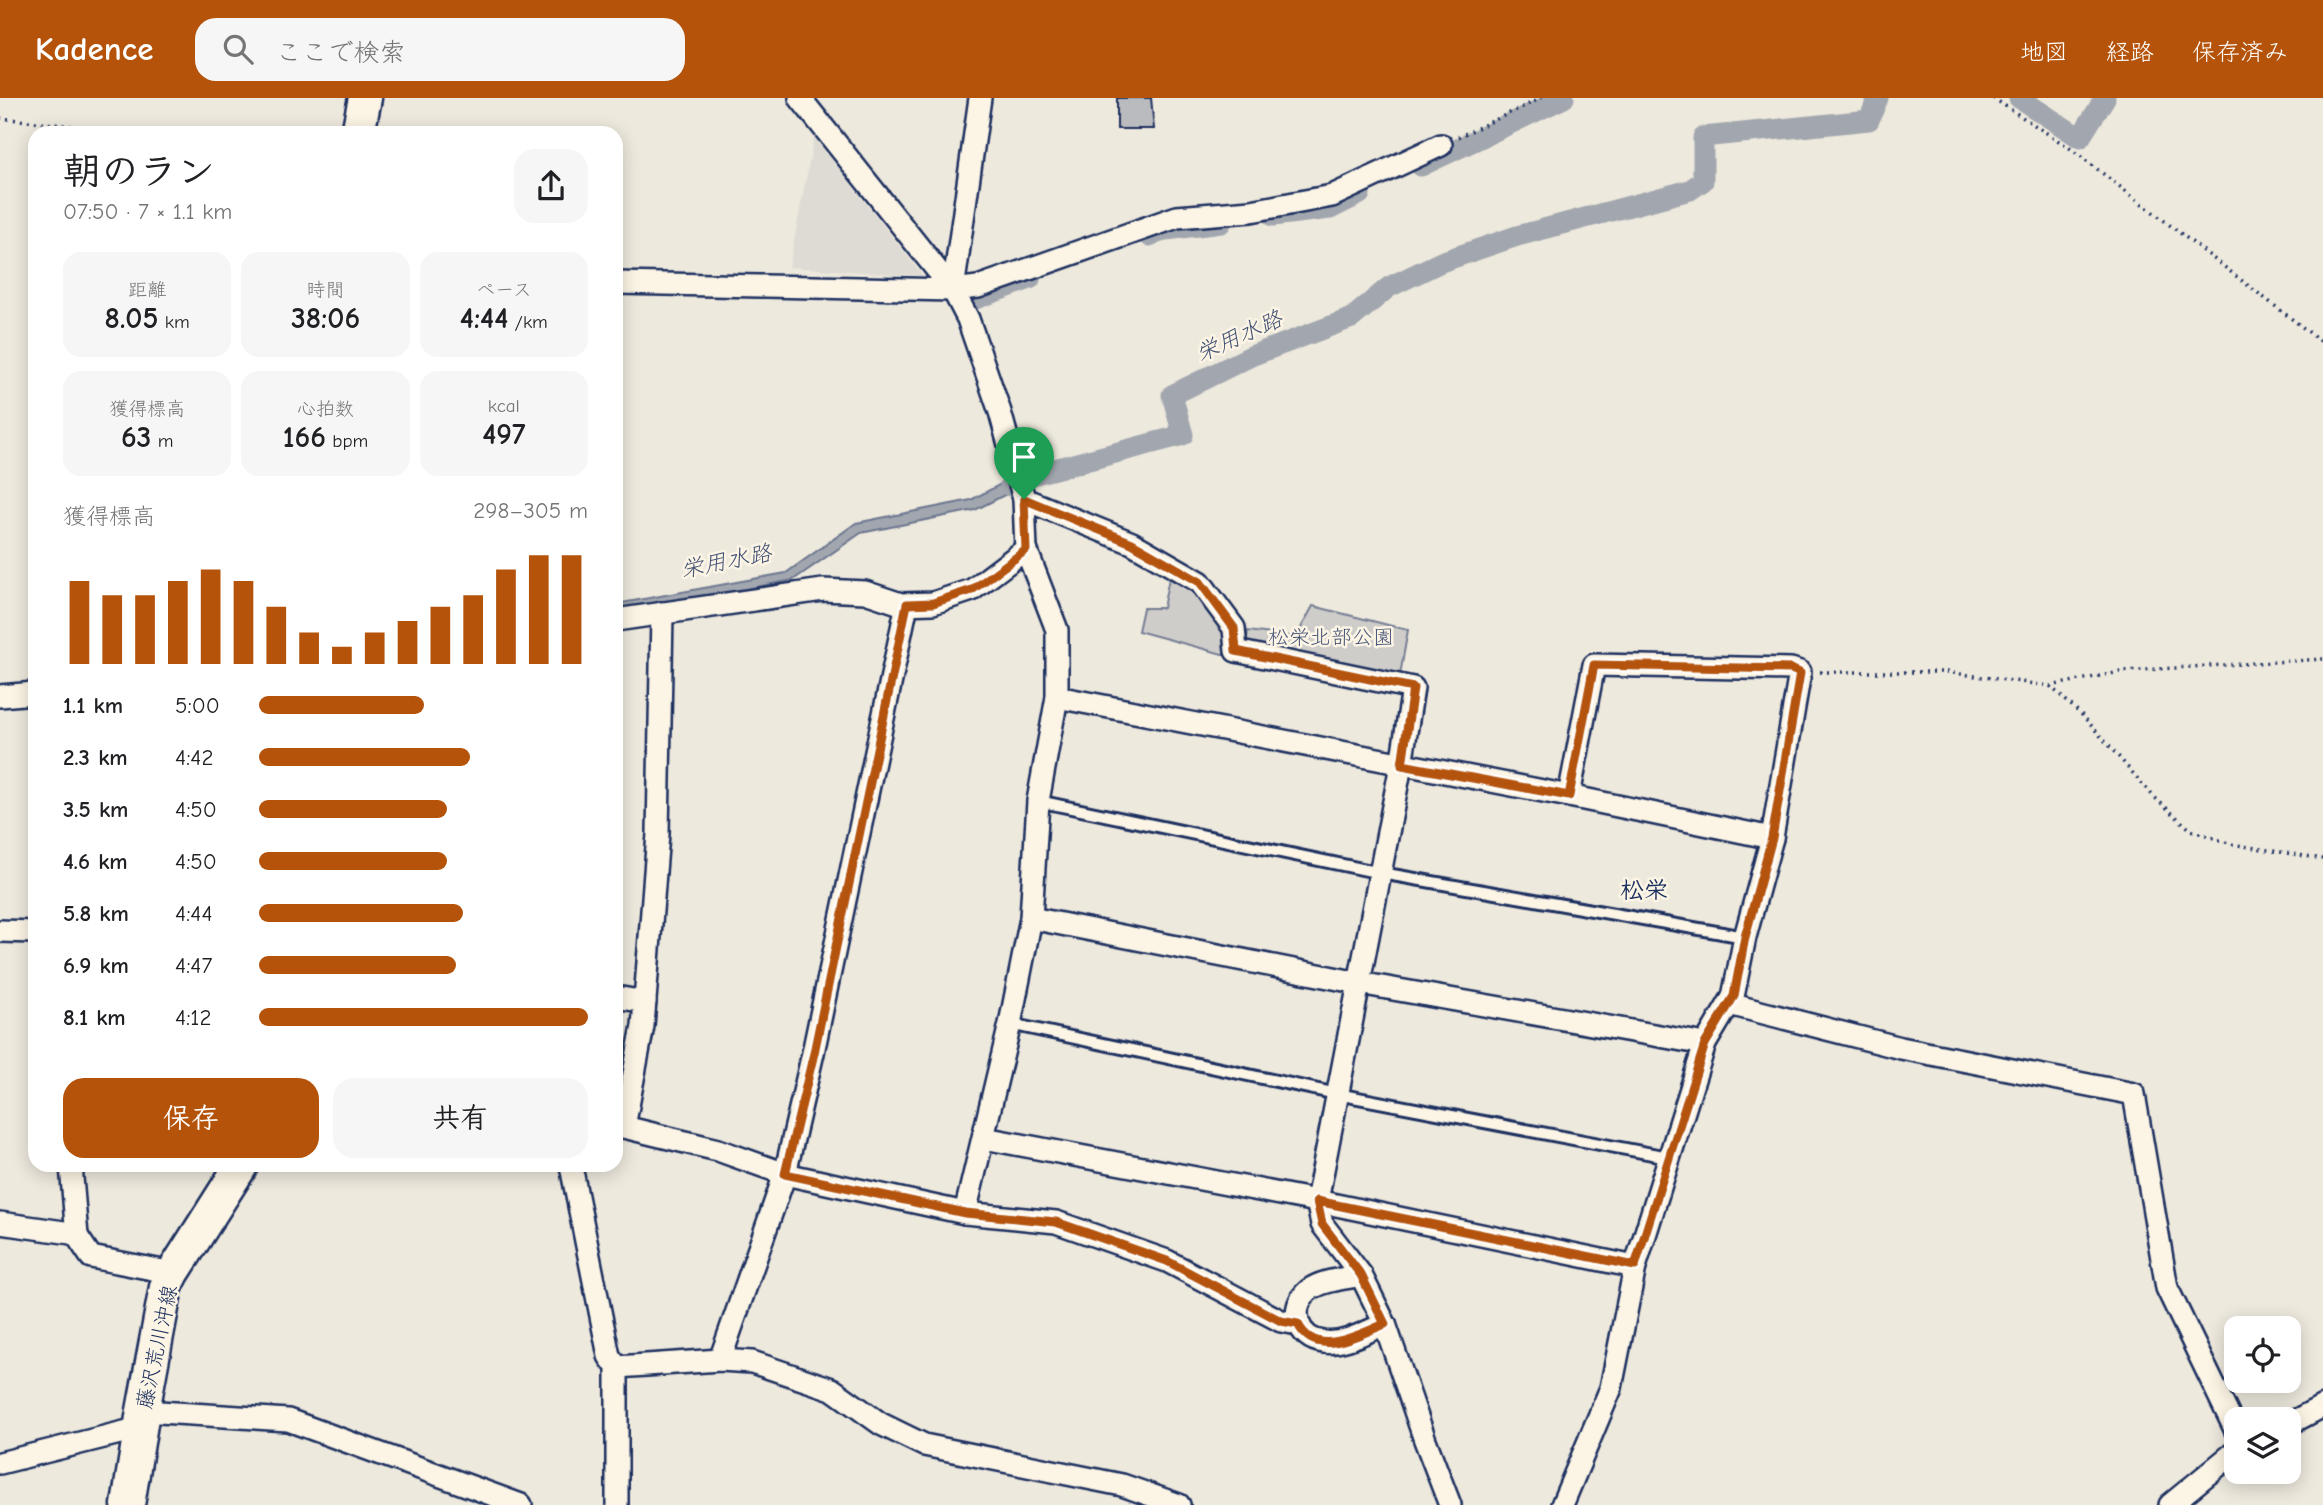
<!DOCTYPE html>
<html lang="ja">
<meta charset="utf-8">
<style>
body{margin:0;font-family:"Comic Neue","Klee One",sans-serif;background:#f6f6f6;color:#202124;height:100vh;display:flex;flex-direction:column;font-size:26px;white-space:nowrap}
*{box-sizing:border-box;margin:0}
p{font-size:23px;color:#757577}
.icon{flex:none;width:38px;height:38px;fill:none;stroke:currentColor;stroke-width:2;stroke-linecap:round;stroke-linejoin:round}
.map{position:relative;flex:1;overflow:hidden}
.drawer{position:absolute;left:28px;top:28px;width:595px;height:1046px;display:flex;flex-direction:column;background:#fff;border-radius:21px;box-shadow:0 4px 18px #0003}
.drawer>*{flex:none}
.fabs{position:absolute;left:2224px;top:1218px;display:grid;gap:14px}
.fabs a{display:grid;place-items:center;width:77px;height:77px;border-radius:14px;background:#fff;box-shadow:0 4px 18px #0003;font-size:35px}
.pin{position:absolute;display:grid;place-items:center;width:60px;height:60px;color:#fff;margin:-72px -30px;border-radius:50% 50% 50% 0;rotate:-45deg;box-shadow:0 0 7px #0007}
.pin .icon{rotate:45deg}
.round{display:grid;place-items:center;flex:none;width:74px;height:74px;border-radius:21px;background:#f6f6f6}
.overview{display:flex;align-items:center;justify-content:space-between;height:119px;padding:0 35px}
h1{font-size:38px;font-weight:700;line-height:52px}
.stats{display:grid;grid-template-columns:repeat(3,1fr);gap:10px;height:119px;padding:7px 35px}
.stats div{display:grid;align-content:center;border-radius:18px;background:#f6f6f6;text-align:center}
.stats b{font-size:30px;font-weight:700}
.stats small{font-size:19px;font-weight:400}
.stats p{font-size:19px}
.chart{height:196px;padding:14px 35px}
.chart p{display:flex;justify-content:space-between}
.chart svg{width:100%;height:126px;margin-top:7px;stroke:#b45309;stroke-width:6}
.cta{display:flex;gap:14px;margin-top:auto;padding:14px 35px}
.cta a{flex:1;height:80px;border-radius:21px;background:#b45309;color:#fff;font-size:28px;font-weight:700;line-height:80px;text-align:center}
.cta a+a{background:#f6f6f6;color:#202124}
ul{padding:0 35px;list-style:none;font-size:23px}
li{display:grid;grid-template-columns:112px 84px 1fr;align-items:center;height:52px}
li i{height:18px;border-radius:9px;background:#b45309}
header{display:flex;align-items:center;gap:42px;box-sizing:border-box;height:98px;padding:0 35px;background:#b45309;color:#fff}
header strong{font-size:33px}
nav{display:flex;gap:38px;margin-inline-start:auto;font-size:24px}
.search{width:490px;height:63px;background:#f6f6f6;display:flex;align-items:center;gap:18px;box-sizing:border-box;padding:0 24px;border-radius:21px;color:#757577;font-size:26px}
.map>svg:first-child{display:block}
</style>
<header>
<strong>Kadence</strong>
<div class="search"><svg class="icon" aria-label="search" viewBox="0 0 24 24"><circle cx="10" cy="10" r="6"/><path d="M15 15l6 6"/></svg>ここで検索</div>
<nav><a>地図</a><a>経路</a><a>保存済み</a></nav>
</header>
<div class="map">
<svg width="2323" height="1407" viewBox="0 0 2323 1407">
<rect width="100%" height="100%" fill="#eee9dd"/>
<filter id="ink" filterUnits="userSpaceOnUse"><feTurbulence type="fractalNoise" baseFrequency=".0143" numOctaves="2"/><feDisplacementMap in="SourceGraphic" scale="14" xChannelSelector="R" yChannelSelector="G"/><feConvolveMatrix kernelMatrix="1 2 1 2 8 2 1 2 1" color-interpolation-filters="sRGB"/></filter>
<g filter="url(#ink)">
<polygon fill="#dedbd4" points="814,39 923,178 789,169"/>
<g fill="#cfcdca" stroke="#757e94" stroke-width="2">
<polygon points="1169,480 1198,493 1227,534 1226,557 1138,533 1143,510 1163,510"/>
<polygon points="1313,508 1408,532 1400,577 1246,549 1248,533 1296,539"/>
</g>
<polygon fill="#a2a7af" stroke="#6c778f" stroke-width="2" points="1031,370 1034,382 975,412 861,435 793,482 616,515 616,506 786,475 856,425 971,402"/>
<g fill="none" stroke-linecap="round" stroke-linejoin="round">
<g stroke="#a2a7af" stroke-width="21">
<polyline points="2019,0 2080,40 2105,0"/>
<polyline points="1421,68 1564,0"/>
<polyline points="1273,118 1330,111 1360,96"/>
<polyline points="1149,138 1166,132 1221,125"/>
<polyline points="973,202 1030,181"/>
<polyline points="1010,388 1032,377 1183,337 1172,297 1251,258 1352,220 1389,189 1441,164 1517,138 1690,92 1703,83 1703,39 1869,22 1878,0"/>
</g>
</g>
<polygon fill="#babbbe" stroke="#1b2f5e" stroke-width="2" points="1117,0 1151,0 1154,31 1117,31"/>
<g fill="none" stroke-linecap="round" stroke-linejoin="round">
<defs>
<g id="service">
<polyline points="1038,703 1381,775 1745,839"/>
<polyline points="1010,926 1337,996 1668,1059"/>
</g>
<g id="minor">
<polyline points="800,0 953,192 968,221 1000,314 1024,401 1026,451 1057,532 1057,599 1038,703 1031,820 1010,926 965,1115"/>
<polyline points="616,185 953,192 978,189 1177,119 1251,113 1332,98 1441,47"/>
<polyline points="953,192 980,0"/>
<polyline points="1024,401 1132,445 1200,484 1234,530 1236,553 1413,590 1401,667 1317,1103 1322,1126 1361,1177 1385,1226 1425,1342 1450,1407"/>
<polyline points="616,522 823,492 865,494 901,506 933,505 972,492 1026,451"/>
<polyline points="0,598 35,595"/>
<polyline points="1057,599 1569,698 1772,740"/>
<polyline points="1031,820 1359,885 1705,946"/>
<polyline points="0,833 35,834"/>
<polyline points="616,899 645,904"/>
<polyline points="1729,906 1901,950 2134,996 2167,1190 2236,1333"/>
<polyline points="616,1029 624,1029 718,1052 785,1076 965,1115 1056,1124 1167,1163 1281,1223 1298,1226"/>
<polyline points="624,1029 643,928 658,736 662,515"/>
<polyline points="984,1040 1317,1103 1635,1169 1705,946 1733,899 1745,839 1772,740 1800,574 1791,571 1594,567 1569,698"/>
<polyline points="71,1068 77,1138"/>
<polyline points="571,1068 609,1258 617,1269 617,1407"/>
<polyline points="0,1125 71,1135 77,1138 91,1159 173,1175"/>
<path d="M 1361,1177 C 1344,1181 1323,1182 1309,1192 C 1288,1209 1296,1241 1324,1244 C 1344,1247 1367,1233 1385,1226"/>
<polyline points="720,1262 785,1076 813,955 907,506"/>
<polyline points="617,1269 720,1262 752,1264 832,1291 881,1326 924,1347 1122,1387 1179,1407"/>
<polyline points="143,1313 288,1322 521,1407"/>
<polyline points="2289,1326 2323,1308"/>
<polyline points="0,1365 140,1330"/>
<polyline points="1562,1407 1611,1290 1635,1169"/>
<polyline points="2170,1407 2236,1353"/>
</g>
<g id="secondary">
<polyline points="358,35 365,0"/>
<polyline points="128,1407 143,1313 166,1189 173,1175 241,1068"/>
</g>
</defs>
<use href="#service" stroke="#1b2f5e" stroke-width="16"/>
<use href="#minor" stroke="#1b2f5e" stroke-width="26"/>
<use href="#secondary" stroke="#1b2f5e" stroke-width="37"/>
<g stroke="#1b2f5e" stroke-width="3.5" stroke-dasharray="2 5" stroke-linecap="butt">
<polyline points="1993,0 2071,51 2323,245"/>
<polyline points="0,20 135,35"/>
<polyline points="1458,39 1542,0"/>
<polyline points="1820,574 1946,574 2050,588 2083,618 2152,697 2191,732 2231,746 2323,761"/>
<polyline points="2050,588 2125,573 2323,561"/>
</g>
<use href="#service" stroke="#fcf5e5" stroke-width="10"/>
<use href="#minor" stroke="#fcf5e5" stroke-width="21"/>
<use href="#secondary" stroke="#fcf5e5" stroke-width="32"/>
</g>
</g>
<g fill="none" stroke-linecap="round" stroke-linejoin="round" filter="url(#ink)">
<defs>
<path id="route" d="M 1024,401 L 1132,445 L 1200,484 L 1234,530 L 1236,553 L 1413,590 L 1402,667 L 1569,698 L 1594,567 L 1791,571 L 1800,575 L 1772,740 L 1745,839 L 1734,898 L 1705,946 L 1635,1168 L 1317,1103 L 1322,1126 L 1361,1177 L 1385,1226 C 1359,1236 1316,1262 1298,1226 L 1281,1223 L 1167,1163 L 1056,1124 L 965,1115 L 785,1076 L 814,955 L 907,506 L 933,505 L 972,492 L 1026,452 Z"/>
</defs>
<use href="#route" stroke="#fff" stroke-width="14"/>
<use href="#route" stroke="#b45309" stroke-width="9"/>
</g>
<g text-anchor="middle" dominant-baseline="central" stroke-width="5" stroke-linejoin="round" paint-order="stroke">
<g font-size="21" fill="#485679" stroke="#fcf5e5">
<text x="1331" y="539">松栄北部公園</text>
</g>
<g font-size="21" fill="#1b2f5e" stroke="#fcf5e5">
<text transform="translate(157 1249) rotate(-78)">藤沢荒川沖線</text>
</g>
<g font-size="23" font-style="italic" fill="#445376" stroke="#fcf5e5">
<text transform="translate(1239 238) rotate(-24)">栄用水路</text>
<text transform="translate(726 463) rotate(-11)">栄用水路</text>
</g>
<g font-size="24" font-weight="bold" fill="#1b2f5e" stroke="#fcf5e5">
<text x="1644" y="792">松栄</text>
</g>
</g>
</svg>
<div class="fabs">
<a><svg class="icon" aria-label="locate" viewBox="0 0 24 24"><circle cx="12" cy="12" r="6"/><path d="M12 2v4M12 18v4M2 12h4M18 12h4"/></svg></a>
<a><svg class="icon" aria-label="layers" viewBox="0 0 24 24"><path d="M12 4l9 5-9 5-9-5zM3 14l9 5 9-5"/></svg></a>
</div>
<div class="pin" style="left:1024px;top:401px;background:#1e9e55"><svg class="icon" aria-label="arrive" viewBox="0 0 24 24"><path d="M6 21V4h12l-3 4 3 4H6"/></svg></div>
<section class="drawer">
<div class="overview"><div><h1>朝のラン</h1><p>07:50 · 7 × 1.1 km</p></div><a class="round"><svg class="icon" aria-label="share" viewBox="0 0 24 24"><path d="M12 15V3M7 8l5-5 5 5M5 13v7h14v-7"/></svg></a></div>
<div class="stats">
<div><p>距離</p><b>8.05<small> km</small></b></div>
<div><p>時間</p><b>38:06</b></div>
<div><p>ペース</p><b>4:44<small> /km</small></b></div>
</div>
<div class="stats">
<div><p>獲得標高</p><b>63<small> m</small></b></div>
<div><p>心拍数</p><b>166<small> bpm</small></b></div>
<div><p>kcal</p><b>497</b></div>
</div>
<div class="chart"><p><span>獲得標高</span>298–305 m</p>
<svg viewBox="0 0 160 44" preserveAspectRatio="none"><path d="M5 44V15M15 44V20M25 44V20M35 44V15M45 44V11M55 44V15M65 44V24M75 44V33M85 44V38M95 44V33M105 44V29M115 44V24M125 44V20M135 44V11M145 44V6M155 44V6"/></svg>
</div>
<ul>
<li><b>1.1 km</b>5:00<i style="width:50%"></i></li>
<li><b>2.3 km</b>4:42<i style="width:64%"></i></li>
<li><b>3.5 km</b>4:50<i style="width:57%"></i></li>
<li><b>4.6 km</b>4:50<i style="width:57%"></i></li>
<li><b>5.8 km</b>4:44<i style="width:62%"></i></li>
<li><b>6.9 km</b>4:47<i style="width:60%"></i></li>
<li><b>8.1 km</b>4:12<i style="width:100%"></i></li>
</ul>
<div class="cta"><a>保存</a><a>共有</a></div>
</section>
</div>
